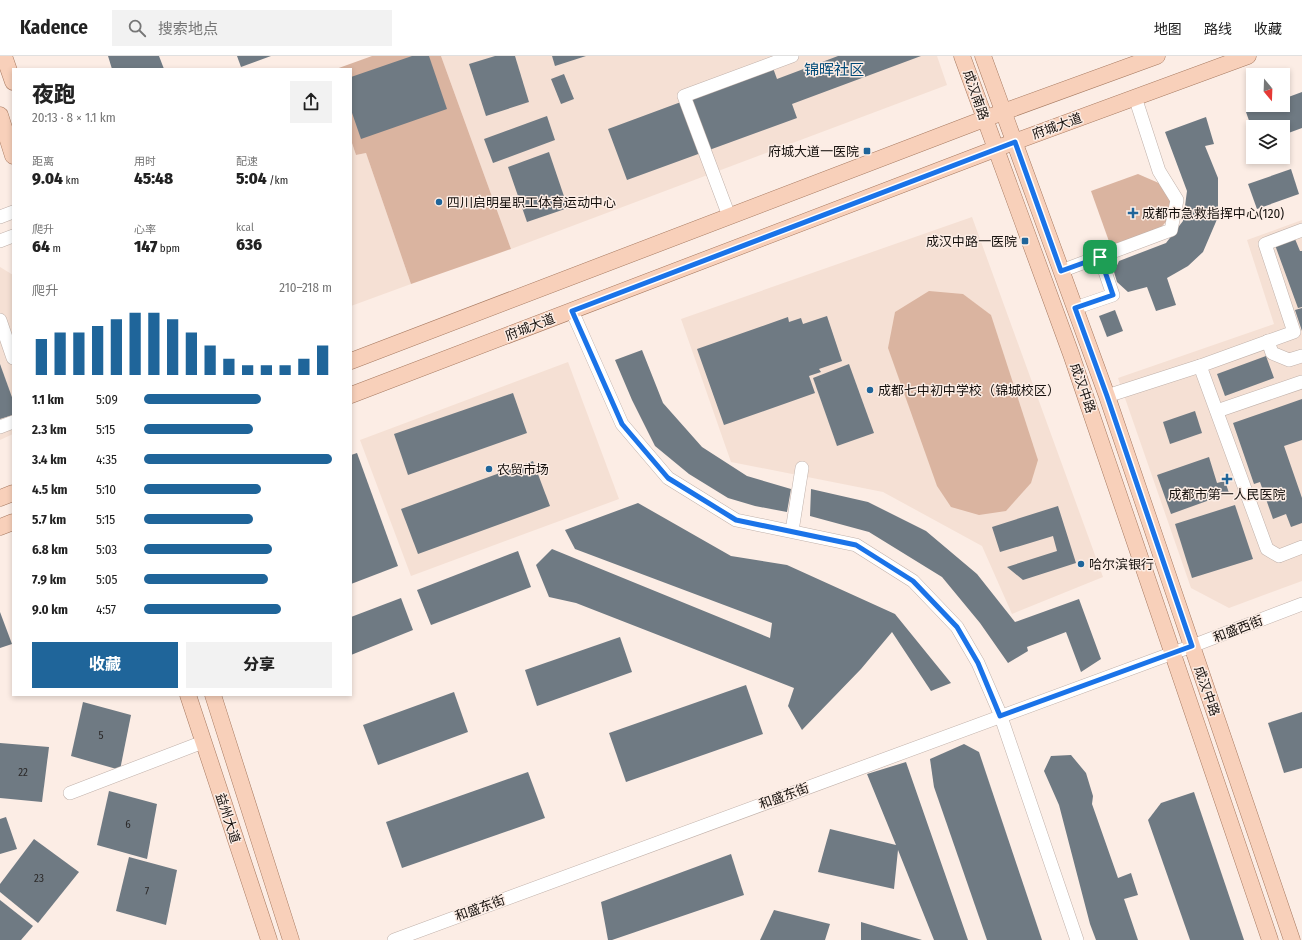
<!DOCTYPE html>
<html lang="zh">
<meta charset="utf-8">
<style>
body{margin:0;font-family:"Fira Sans Condensed","Noto Sans SC",sans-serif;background:#f2f2f2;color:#222;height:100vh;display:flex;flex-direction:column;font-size:15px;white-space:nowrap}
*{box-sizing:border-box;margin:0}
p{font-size:13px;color:#767676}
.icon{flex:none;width:22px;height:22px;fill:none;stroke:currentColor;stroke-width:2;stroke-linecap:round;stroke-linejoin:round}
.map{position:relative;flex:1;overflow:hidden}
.details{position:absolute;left:12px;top:12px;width:340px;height:628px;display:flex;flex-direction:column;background:#fff;border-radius:0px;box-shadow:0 2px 6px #0003}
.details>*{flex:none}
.needle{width:26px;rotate:161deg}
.tools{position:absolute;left:1246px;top:12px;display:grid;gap:8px}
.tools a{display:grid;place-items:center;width:44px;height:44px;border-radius:0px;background:#fff;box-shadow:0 2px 6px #0003;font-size:20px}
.pin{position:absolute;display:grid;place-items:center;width:34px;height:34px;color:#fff;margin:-17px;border-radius:8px;box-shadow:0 2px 6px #0006}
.round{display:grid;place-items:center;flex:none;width:42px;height:42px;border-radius:0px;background:#f2f2f2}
.headline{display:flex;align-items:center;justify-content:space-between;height:68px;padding:0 20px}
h1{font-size:22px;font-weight:800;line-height:30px}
.metrics{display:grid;grid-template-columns:repeat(3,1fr);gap:6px;height:68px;padding:4px 20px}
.metrics div{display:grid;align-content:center}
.metrics b{font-size:17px;font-weight:800}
.metrics small{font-size:11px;font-weight:400}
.metrics p{font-size:11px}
.chart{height:112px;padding:8px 20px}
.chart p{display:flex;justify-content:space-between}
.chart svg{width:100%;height:72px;margin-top:4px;stroke:#1f659a;stroke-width:6}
.button{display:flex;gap:8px;margin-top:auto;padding:8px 20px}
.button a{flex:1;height:46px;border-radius:0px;background:#1f659a;color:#fff;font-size:16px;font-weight:800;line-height:46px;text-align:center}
.button a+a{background:#f2f2f2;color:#222}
ul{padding:0 20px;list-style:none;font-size:13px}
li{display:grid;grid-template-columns:64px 48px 1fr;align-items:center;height:30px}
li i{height:10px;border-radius:5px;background:#1f659a}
header{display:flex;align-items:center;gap:24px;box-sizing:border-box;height:56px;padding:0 20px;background:#fff;border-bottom:1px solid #e0e0e0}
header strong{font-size:19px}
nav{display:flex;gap:22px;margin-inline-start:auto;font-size:14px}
.search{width:280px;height:36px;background:#f2f2f2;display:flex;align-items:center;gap:10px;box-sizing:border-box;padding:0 14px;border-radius:0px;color:#767676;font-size:15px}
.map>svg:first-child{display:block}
</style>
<header>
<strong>Kadence</strong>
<div class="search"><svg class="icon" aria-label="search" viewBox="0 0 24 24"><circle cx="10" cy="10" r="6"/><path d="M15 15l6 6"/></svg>搜索地点</div>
<nav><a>地图</a><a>路线</a><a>收藏</a></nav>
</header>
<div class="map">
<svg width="1302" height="884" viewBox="0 0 1302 884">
<rect width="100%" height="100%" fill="#fcede5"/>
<g fill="#f5e0d4">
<polygon points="441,0 937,0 947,29 511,193"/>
<polygon points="351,84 356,99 366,97 411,228 351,250"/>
<polygon points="972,161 1103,521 1012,558 982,490 883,436 731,406 681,263"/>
<polygon points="1302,164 1302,525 1229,552 1191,532 1118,322 1274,268 1247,184"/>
<polygon points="0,211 13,219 13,378 0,384"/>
<polygon points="568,306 619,443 411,520 360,384"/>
</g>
<g fill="#dab4a0">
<polygon points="372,0 441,0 511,193 411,228 366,97 356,99 351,84 351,13 336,13"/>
<polygon points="1138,118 1161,128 1171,145 1170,161 1158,175 1111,191 1091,135"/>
<polygon points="929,235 963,238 991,259 1038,404 1031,427 1006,455 979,459 951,451 937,430 888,292 895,256"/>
</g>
<g fill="#6f7a83">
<polygon points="108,0 159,0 164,13 112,13"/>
<polygon points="237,0 271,0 241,11"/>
<polygon points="412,0 429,0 447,53 361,83 351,54 351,21"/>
<polygon points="495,0 515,0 529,46 486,60 469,8"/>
<polygon points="552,0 586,0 555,10"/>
<polygon points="838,0 921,0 792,48 797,62 627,124 608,73 773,12 777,23"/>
<polygon points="564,18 574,43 561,48 551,23"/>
<polygon points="1302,36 1302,72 1283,79 1283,71 1253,71 1253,76 1246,56 1266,49 1283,49 1283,43"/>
<polygon points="547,60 555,84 493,107 484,83"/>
<polygon points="1206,61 1214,88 1205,90 1218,122 1218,161 1203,196 1188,210 1167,222 1176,249 1156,255 1147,231 1128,236 1117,226 1114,216 1119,205 1166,187 1183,165 1187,135 1165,76"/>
<polygon points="549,96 568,152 527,166 508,111"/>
<polygon points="1291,113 1299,138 1257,153 1248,128"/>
<polygon points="1295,183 1300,195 1302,195 1302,251 1298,252 1275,189"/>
<polygon points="1302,252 1302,275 1295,254"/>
<polygon points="1115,254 1123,275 1107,281 1099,260"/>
<polygon points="827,260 842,305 819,313 821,316 809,320 815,337 724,369 697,293 788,261 789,266 801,262 803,268"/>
<polygon points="642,294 663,347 702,391 747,420 791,433 787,456 755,450 728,442 689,418 655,390 632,344 615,304"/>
<polygon points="1266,300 1274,322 1225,340 1217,318"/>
<polygon points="0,308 13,344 13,359 0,363"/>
<polygon points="849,308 874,377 837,390 813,322"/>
<polygon points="513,337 527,377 408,419 394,378"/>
<polygon points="1302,343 1302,384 1284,390 1302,442 1302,467 1291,471 1286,458 1273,463 1260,426 1254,428 1233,367"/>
<polygon points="1195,355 1202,377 1170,388 1163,366"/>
<polygon points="357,397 398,510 351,528 351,399"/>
<polygon points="1209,401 1217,427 1225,425 1229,437 1171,458 1157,419"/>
<polygon points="533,405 550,450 418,498 401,453"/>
<polygon points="811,433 868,446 926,475 977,518 1015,566 1079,543 1101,603 1081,616 1066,576 1027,591 1028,595 1008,607 980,567 942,521 869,476 810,460"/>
<polygon points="638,447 731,500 787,509 895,558 951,627 931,635 892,576 861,613 802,674 788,650 794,632 576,547 549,541 536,509 552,493 770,582 772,567 575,493 565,474"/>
<polygon points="1235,449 1253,503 1192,522 1175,468"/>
<polygon points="1058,450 1076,507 1023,524 1007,511 1057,495 1053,480 1000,496 992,471"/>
<polygon points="518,495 531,531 431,569 417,534"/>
<polygon points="401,542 413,574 351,599 351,561"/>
<polygon points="0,556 12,588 0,592"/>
<polygon points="620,581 632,616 537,650 525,614"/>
<polygon points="746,629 763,678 626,726 609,677"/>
<polygon points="454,636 468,676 378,709 363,669"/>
<polygon points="83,646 131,659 120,714 71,700"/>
<polygon points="1302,656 1302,712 1284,717 1268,667"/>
<polygon points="0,687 49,691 42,746 0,742"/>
<polygon points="964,688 979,696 1042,884 987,884 934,731 930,703"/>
<polygon points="1071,699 1086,717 1093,740 1092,748 1118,822 1131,817 1138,839 1124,843 1138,884 1096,884 1090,868 1059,749 1044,715 1051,700"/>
<polygon points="906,706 968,884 934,884 898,794 894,833 818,816 830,773 896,789 867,718"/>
<polygon points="528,716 545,762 402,812 386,766"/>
<polygon points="109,735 157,748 147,803 97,789"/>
<polygon points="1194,736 1244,884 1190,884 1148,764 1161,747"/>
<polygon points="6,761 17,793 0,798 0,763"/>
<polygon points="34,783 79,816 38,867 0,836 0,828"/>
<polygon points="731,798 744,839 612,884 608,884 601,846"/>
<polygon points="129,801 177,814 166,869 116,855"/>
<polygon points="0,844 33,870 21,884 0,884"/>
<polygon points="774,854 830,868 825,884 760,884"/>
<polygon points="861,866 922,884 861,884"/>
</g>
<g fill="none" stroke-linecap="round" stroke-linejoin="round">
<defs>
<g id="minor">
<polyline points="729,160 684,40 792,0"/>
<polyline points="0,161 13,156"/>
<polyline points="0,185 13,180"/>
<polyline points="1061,215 1171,174 1177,144 1159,115 1135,41"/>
<polyline points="1075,252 1113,239 1100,201"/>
<polyline points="572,255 622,368 668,422 736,464 856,489 913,525 957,571 978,607 1001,660"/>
<polyline points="0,264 13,302"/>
<polyline points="1268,285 1272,297 1289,304 1302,300"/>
<polyline points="1200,310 1294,276 1265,188 1302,174"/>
<polyline points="1107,340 1200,310 1267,493 1279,500 1302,491"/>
<polyline points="1217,355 1302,326"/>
<polyline points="0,371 13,366"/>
<polyline points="792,475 802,412"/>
<polyline points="1001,661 1077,884"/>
<polyline points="70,737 203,686"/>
<polyline points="394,884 1192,590 1302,548"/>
</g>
<g id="major">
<polyline points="4,0 13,26"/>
<polyline points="962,0 1071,298 1270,884"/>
<polyline points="983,0 1107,340 1292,884"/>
<polyline points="0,59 13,100"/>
<polyline points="351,305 984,63 1157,0"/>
<polyline points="351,339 995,93 1248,0"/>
<polyline points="0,442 13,437"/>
<polyline points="0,471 13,466"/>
<polyline points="188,639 269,884"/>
<polyline points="213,639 291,884"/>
</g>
</defs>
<use href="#minor" stroke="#c0b1aa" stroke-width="14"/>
<use href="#major" stroke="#a67960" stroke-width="17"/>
<use href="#minor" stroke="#fff" stroke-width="13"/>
<use href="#major" stroke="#f8d0ba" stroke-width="16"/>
</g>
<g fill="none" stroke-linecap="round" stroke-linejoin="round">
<defs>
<polygon id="route" points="1015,86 1061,215 1100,201 1113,239 1075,252 1107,340 1192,590 1000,660 978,607 957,571 913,525 856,489 736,464 668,422 622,368 572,255"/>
</defs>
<use href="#route" stroke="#fff" stroke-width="8"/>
<use href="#route" stroke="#1a73e8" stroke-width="5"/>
</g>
<g fill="#1f659a" stroke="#fcede5" stroke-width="1.5">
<rect x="863" y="91" width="8" height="8" rx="2"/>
<circle cx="439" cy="146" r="4"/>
<path d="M1131 151h4v4h4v4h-4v4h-4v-4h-4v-4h4z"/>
<rect x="1021" y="181" width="8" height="8" rx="2"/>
<circle cx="870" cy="334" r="4"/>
<circle cx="489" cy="413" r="4"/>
<path d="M1225 417h4v4h4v4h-4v4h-4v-4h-4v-4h4z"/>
<circle cx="1081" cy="508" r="4"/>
</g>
<g text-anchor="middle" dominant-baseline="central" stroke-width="3" stroke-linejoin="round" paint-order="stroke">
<g font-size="11" fill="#2c2a2a">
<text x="101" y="679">5</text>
<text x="23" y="716">22</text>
<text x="128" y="768">6</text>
<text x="39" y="822">23</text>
<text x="147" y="835">7</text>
</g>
<g font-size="13" fill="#15100d" stroke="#fcede5">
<text transform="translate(976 39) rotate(71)">成汉南路</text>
<text transform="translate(1057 70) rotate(-20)">府城大道</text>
<text transform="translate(530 271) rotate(-21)">府城大道</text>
<text transform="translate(1083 332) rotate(71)">成汉中路</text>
<text transform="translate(1238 573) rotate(-21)">和盛西街</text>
<text transform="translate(1207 635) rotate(71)">成汉中路</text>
<text transform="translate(784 740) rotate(-20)">和盛东街</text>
<text transform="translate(228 762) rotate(72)">益州大道</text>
<text transform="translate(480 852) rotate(-20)">和盛东街</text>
</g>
<g font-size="13" fill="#15100d" stroke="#fcede5" text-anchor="start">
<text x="859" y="95" text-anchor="end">府城大道一医院</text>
<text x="447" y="146">四川启明星职工体育运动中心</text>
<text x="1142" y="157">成都市急救指挥中心(120)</text>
<text x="1017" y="185" text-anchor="end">成汉中路一医院</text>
<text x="878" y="334">成都七中初中学校（锦城校区）</text>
<text x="497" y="413">农贸市场</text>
<text x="1227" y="438" text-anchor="middle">成都市第一人民医院</text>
<text x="1089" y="508">哈尔滨银行</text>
</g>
<g font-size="15" fill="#004a78" stroke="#fcede5">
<text x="834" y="14">锦晖社区</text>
</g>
</g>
</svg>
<div class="tools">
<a><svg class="needle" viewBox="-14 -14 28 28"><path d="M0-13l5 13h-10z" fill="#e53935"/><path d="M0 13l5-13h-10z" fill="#767676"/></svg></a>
<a><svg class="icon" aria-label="layers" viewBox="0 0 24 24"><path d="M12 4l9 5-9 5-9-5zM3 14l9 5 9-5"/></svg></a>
</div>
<div class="pin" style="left:1100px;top:201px;background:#1e9e55"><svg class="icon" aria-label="arrive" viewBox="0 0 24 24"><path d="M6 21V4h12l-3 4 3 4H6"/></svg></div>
<section class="details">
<div class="headline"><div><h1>夜跑</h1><p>20:13 · 8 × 1.1 km</p></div><a class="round"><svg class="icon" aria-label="share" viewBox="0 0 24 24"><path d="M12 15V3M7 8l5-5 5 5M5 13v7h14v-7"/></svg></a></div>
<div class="metrics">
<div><p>距离</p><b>9.04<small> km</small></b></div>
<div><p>用时</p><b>45:48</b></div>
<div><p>配速</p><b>5:04<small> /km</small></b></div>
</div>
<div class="metrics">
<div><p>爬升</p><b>64<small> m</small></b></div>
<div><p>心率</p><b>147<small> bpm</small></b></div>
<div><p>kcal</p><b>636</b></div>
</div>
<div class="chart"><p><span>爬升</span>210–218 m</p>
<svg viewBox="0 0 160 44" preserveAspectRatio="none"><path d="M5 44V22M15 44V18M25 44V18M35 44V14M45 44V10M55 44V6M65 44V6M75 44V10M85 44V18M95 44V26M105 44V34M115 44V38M125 44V38M135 44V38M145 44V34M155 44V26"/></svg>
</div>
<ul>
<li><b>1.1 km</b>5:09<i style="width:62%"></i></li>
<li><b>2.3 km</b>5:15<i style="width:58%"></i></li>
<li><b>3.4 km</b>4:35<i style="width:100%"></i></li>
<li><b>4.5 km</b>5:10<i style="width:62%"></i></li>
<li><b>5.7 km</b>5:15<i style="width:58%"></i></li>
<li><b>6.8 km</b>5:03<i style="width:68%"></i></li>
<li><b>7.9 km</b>5:05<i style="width:66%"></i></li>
<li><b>9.0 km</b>4:57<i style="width:73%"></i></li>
</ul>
<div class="button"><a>收藏</a><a>分享</a></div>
</section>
</div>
